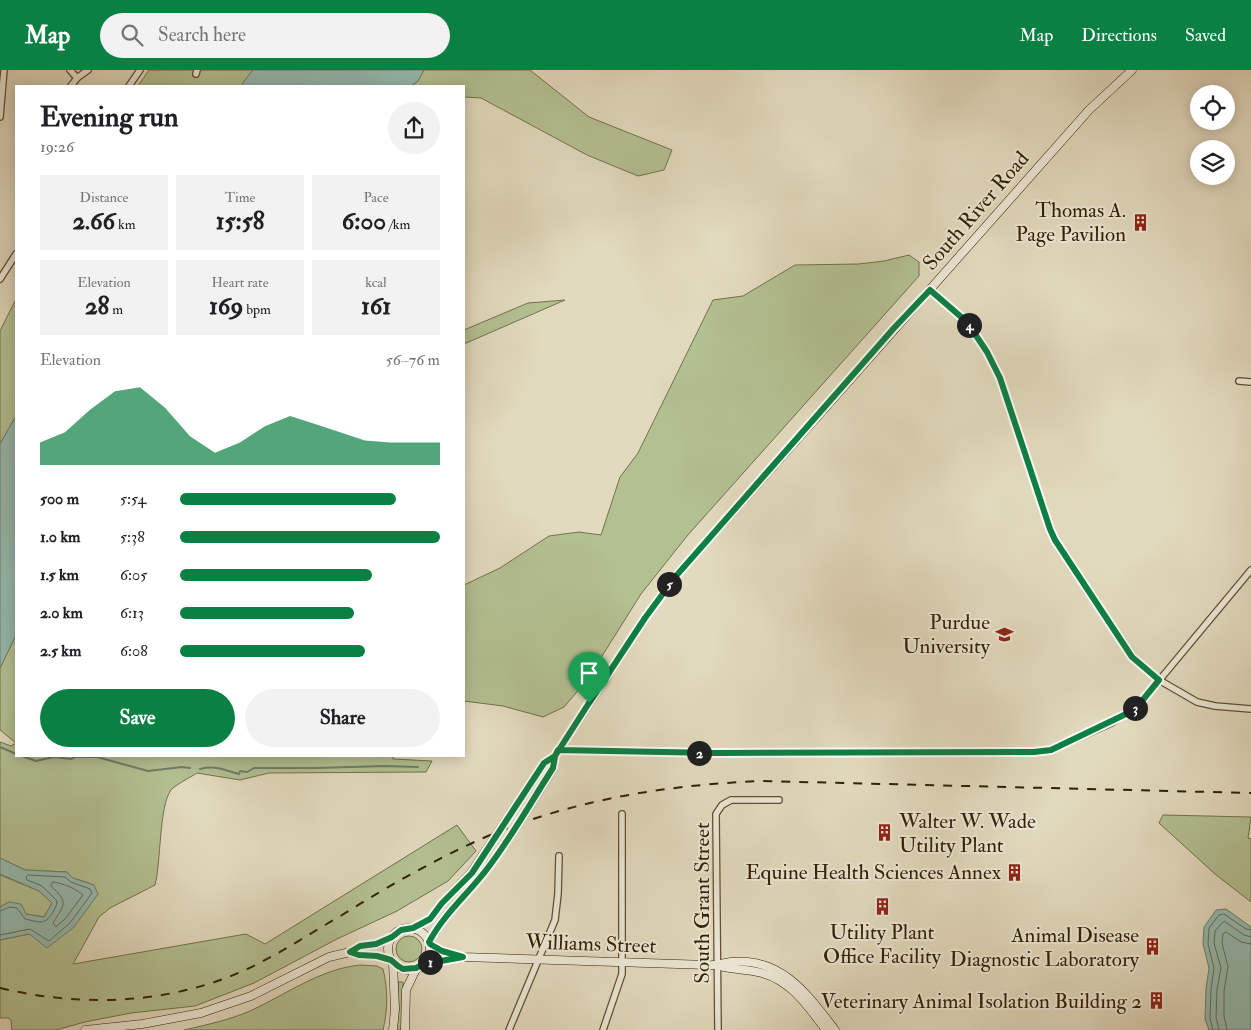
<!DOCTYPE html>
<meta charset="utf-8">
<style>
body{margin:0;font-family:"IM FELL Double Pica",serif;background:#f2f2f2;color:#202124;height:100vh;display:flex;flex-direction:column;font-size:19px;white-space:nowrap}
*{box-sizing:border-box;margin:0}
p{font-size:16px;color:#757577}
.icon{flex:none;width:28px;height:28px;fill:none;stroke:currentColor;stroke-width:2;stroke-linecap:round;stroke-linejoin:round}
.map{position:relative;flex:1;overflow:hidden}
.details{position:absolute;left:15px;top:15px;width:450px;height:672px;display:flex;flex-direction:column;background:#fff;border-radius:0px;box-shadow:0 2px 12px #0003}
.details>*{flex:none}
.fabs{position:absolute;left:1190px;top:15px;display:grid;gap:10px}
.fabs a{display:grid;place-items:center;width:45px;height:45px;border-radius:50%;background:#fff;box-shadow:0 2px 12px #0003;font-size:25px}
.pin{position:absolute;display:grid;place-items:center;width:42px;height:42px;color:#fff;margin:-51px -21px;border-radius:50% 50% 50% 0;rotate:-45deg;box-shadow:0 0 5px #0007}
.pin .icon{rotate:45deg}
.km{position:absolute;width:25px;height:25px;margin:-12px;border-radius:50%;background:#222;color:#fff;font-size:14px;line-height:25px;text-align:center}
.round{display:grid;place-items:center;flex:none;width:52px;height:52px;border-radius:26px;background:#f2f2f2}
.summary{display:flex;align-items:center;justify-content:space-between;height:85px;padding:0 25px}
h1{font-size:28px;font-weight:700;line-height:38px}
.metrics{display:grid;grid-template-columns:repeat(3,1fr);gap:8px;height:85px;padding:5px 25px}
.metrics div{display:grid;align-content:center;border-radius:0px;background:#f2f2f2;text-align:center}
.metrics b{font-size:25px;font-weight:700}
.metrics small{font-size:14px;font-weight:400}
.metrics p{font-size:14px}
.chart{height:140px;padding:10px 25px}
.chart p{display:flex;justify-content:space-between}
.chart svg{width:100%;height:90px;margin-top:5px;fill:#0b8043;opacity:.7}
.action{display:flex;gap:10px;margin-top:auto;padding:10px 25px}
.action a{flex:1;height:58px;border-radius:30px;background:#0b8043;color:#fff;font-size:20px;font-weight:700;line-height:58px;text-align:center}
.action a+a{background:#f2f2f2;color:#202124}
ul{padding:0 25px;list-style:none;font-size:16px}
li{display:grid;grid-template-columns:80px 60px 1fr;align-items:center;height:38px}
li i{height:12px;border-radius:6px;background:#0b8043}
header{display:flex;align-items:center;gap:30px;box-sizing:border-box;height:70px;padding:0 25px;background:#0b8043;color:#fff}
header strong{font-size:24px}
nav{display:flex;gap:28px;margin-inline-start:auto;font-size:18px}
.search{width:350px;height:45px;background:#f2f2f2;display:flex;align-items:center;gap:12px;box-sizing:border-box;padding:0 18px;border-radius:28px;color:#757577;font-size:19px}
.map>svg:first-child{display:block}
</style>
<header>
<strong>Map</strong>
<div class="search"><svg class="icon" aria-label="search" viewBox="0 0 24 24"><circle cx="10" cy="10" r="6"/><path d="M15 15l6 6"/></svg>Search here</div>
<nav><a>Map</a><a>Directions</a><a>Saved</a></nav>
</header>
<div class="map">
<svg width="1251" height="960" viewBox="0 0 1251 960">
<rect width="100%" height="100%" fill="#e2dabe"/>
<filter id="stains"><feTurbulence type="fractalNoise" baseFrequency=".004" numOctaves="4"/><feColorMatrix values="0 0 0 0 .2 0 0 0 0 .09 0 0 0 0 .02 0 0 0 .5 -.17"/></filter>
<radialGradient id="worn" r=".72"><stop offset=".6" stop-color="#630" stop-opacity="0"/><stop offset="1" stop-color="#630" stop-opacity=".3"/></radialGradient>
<g fill="#b3c092" stroke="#73704a">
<polygon points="149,0 253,0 245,10 242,16 138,16"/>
<polygon points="424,0 530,0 589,47 672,80 664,100 638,106 587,85 481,28 464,27 464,16 411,16 418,11"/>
<polygon points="909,185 919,192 919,206 687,466 641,524 587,610 564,637 543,647 503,636 464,631 464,515 500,498 549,466 579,462 601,465 620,407 638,383 713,230 743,226 795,195 859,194 884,191"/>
<polygon points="16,229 16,346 0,374 0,261"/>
<polygon points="565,230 464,274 464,260 528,233"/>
<path d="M 16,565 L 16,686 L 393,686 L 393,689 L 432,691 L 426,702 L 269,703 L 240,710 L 197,703 C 191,707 175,715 171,720 C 159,736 161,793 155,815 L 110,838 L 99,847 L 73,894 L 246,864 L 265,874 L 457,755 L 476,781 L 448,811 L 397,841 L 337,869 L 254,913 L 195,936 L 131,943 L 85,952 L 56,960 L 12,960 L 11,950 L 8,948 L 0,948 L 0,870 L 29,864 L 94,815 L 73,808 L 67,802 L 25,800 L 0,788 L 0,672 L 11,676 L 16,673 L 0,660 L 0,598 Z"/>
<polygon points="1163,745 1251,747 1248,768 1251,769 1251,832 1215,804 1159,753"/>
<polygon points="0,805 39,821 53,833 44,847 26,844 9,832 0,837"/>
<circle cx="409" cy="879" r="13"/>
<path d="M 360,895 L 377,896 L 383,899 C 388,919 388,940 383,960 L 184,960 C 206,955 229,950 250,941 C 287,924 320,899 360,895 Z"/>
<polygon points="398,912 403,912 403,944 401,960 396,960 399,940"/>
</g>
<g fill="#95bbb1" stroke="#6e7d6b">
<polygon points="253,0 424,0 418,11 411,16 242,16 244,11"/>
<polygon points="16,346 16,565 0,598 0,374"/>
<polygon points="0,788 25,800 67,802 73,808 94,815 98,824 74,857 47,878 29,864 0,870 0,837 9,832 21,834 26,844 44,847 52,833 39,821 0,804"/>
<polygon points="1226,839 1251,857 1251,960 1209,960 1205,949 1206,919 1209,898 1203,874 1204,857 1216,840"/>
</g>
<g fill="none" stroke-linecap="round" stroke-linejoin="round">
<g stroke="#646d5a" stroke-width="1">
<path d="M 53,812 C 62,813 77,819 83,825 L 65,849 L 56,857 L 53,853 C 65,833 69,833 51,816 Z"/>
<path d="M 0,841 L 10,837 L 17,838 L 25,849 C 39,852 45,856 53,842 C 55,838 57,836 57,831 L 42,816 L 27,810 L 26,807 L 28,805 L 65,807 L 71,812 L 90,819 L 92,823 L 70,853 L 49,871 L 30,859 L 0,865"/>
<polyline points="1213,960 1210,948 1211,920 1214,898 1208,874 1209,858 1219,845 1224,844 1246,859 1251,860"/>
<polyline points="1219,960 1216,947 1217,920 1221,898 1214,873 1215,861 1224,851 1244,865 1251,867"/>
<polyline points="1227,960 1224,946 1224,921 1228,897 1222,873 1223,864 1226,862 1241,872 1251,874"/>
</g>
<g stroke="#6e7d6b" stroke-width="2">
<polyline points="0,677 16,684"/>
<polyline points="22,686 36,691 54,687 71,689 75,687 97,687 148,701 182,697 190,698"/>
<path d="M 200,699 C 216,695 223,700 239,704 L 240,701 L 247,702 L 254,698 L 316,698 L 386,696 L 418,697"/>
</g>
<defs>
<g id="minor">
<polyline points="70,0 77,8"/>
<polyline points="196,4 197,0"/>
<polyline points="71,16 77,8 88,0"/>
<polyline points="129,16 140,0"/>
<polyline points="0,47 4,0"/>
<polyline points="0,209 16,184"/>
<polyline points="930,220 967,252 987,282 1000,308 1050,459 1055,470 1133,587 1159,610 1197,632 1215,636 1251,639"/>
<polyline points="1239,311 1251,312"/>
<polyline points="558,680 715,683 1034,682 1051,680 1111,653 1137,637 1251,500"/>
<polyline points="509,960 555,850 558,824 559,786"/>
<polyline points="603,960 622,904 622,744"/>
<polyline points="718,960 716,744 722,735 731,730 779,730"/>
</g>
<g id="secondary">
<polyline points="413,858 430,849 442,833 471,803 544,693 555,686 645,548 676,506 1089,40 1132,0"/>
<circle cx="409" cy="879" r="21"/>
<path d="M 429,872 C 445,843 470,822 489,796 C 513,766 532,731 553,699 L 555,686"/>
<path d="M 430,874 L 442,881 L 463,887 L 708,895 C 716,896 723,893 731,892 C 782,887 808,925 835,960"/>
<polyline points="350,882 359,885 377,886 391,890"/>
<polyline points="424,893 459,888"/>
<path d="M 719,896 C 734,900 748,899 762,903 C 792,911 808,937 826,960"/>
<polyline points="85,960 142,954 201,943 251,926 329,887 350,882 360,876 377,874 392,867"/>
<polyline points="393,960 395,939 393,893"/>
<polyline points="405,960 406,920 416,899"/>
</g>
</defs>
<use href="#minor" stroke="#5f4e32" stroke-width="8"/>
<use href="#secondary" stroke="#331f03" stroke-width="9"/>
<use href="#minor" stroke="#ece7d5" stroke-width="5.5"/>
<use href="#secondary" stroke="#ece7d5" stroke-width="8"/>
<path stroke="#331f03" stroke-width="2" stroke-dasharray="9 9" stroke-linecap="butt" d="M 0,918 C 80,937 166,935 243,901 C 278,885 309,864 342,845 C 387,817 432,791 481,769 C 570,730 665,715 762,711 L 1251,723"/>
</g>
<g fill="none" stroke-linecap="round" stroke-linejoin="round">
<defs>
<path id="route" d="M 589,633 L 555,686 L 544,693 L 472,803 L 442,833 L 430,849 L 413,858 L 401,860 L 392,867 L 376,874 L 360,876 L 350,882 L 359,885 L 377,886 L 391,890 L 398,896 L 403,899 L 416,898 L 424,894 L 463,887 L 442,881 L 430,874 L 429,872 C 444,844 468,824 487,799 C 511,768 531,732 553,698 L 555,686 L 558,680 L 715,683 L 1034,682 L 1051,680 L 1126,644 L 1137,637 L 1159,610 L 1132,587 L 1055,470 L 1050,459 L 1000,308 L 987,282 L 967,252 L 930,220 L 894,258 L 676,506 L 645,548 L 589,633"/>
</defs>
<use href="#route" stroke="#fff" stroke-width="10"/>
<use href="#route" stroke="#0b8043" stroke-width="6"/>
</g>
<defs>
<symbol id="building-bare" viewBox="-9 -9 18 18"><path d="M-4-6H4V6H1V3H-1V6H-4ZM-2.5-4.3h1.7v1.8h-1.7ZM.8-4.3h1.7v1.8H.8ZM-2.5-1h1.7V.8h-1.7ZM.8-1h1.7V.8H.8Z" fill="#8f2418" stroke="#ece7d5" stroke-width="2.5" paint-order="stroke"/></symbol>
<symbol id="university-bare" viewBox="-9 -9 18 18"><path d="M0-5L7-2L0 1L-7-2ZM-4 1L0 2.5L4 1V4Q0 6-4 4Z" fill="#8f2418" stroke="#ece7d5" stroke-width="2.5" paint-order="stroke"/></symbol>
</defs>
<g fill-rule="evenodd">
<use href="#building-bare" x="1128" y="140" width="25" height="25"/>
<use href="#university-bare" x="992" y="552" width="25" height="25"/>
<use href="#building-bare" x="872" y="750" width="25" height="25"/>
<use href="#building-bare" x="1002" y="790" width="25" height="25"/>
<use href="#building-bare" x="870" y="824" width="25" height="25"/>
<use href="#building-bare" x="1140" y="864" width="25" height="25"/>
<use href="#building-bare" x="1144" y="918" width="25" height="25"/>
</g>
<g text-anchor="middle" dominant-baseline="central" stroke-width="4" stroke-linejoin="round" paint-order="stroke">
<g font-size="21" fill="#331f03" stroke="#ece7d5" text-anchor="end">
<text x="1126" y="140">Thomas A.<tspan x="1126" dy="24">Page Pavilion</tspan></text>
<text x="990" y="552">Purdue<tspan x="990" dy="24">University</tspan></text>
<text x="899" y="751" text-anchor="start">Walter W. Wade<tspan x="899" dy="24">Utility Plant</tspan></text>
<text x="1001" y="802">Equine Health Sciences Annex</text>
<text x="882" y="862" text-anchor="middle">Utility Plant<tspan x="882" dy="24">Office Facility</tspan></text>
<text x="1139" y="865">Animal Disease<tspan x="1139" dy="24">Diagnostic Laboratory</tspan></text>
<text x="1142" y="931">Veterinary Animal Isolation Building 2</text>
</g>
<g font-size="21" fill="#331f03" stroke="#ece7d5">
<text transform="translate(976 141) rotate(-49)">South River Road</text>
<text transform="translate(702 833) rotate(-90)">South Grant Street</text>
<text transform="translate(591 874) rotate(2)">Williams Street</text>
</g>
</g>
<rect width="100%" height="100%" filter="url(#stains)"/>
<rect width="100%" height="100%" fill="url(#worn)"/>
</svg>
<div class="fabs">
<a><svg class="icon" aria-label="locate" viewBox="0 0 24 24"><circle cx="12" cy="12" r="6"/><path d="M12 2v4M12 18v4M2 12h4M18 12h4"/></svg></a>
<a><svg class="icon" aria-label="layers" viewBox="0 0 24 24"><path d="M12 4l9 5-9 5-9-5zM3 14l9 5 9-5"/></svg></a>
</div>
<div class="pin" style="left:589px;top:633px;background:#1e9e55"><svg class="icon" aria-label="arrive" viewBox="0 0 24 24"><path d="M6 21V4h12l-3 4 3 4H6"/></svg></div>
<b class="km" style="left:430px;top:892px">1</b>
<b class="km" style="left:699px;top:683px">2</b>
<b class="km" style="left:1135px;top:638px">3</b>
<b class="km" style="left:969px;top:255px">4</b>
<b class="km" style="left:669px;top:514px">5</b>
<section class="details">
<div class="summary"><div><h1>Evening run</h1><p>19:26</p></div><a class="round"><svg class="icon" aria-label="share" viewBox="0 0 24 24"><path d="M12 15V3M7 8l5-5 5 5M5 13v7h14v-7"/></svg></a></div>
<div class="metrics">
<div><p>Distance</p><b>2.66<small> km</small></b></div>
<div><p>Time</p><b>15:58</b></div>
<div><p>Pace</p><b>6:00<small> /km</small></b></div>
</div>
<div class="metrics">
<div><p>Elevation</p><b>28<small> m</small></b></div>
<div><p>Heart rate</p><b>169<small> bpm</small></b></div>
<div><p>kcal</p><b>161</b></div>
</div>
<div class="chart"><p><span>Elevation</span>56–76 m</p>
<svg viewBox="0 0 160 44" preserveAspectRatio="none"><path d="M0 44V33L10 28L20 17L30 8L40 6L50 16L60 30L70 38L80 33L90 25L100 20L110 24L120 28L130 32L140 33L150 33L160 33V44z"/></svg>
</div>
<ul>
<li><b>500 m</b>5:54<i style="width:83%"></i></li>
<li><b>1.0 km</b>5:38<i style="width:100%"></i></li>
<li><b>1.5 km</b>6:05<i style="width:74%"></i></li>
<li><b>2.0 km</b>6:13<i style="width:67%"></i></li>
<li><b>2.5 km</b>6:08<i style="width:71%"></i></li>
</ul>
<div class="action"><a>Save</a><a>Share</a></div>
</section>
</div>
